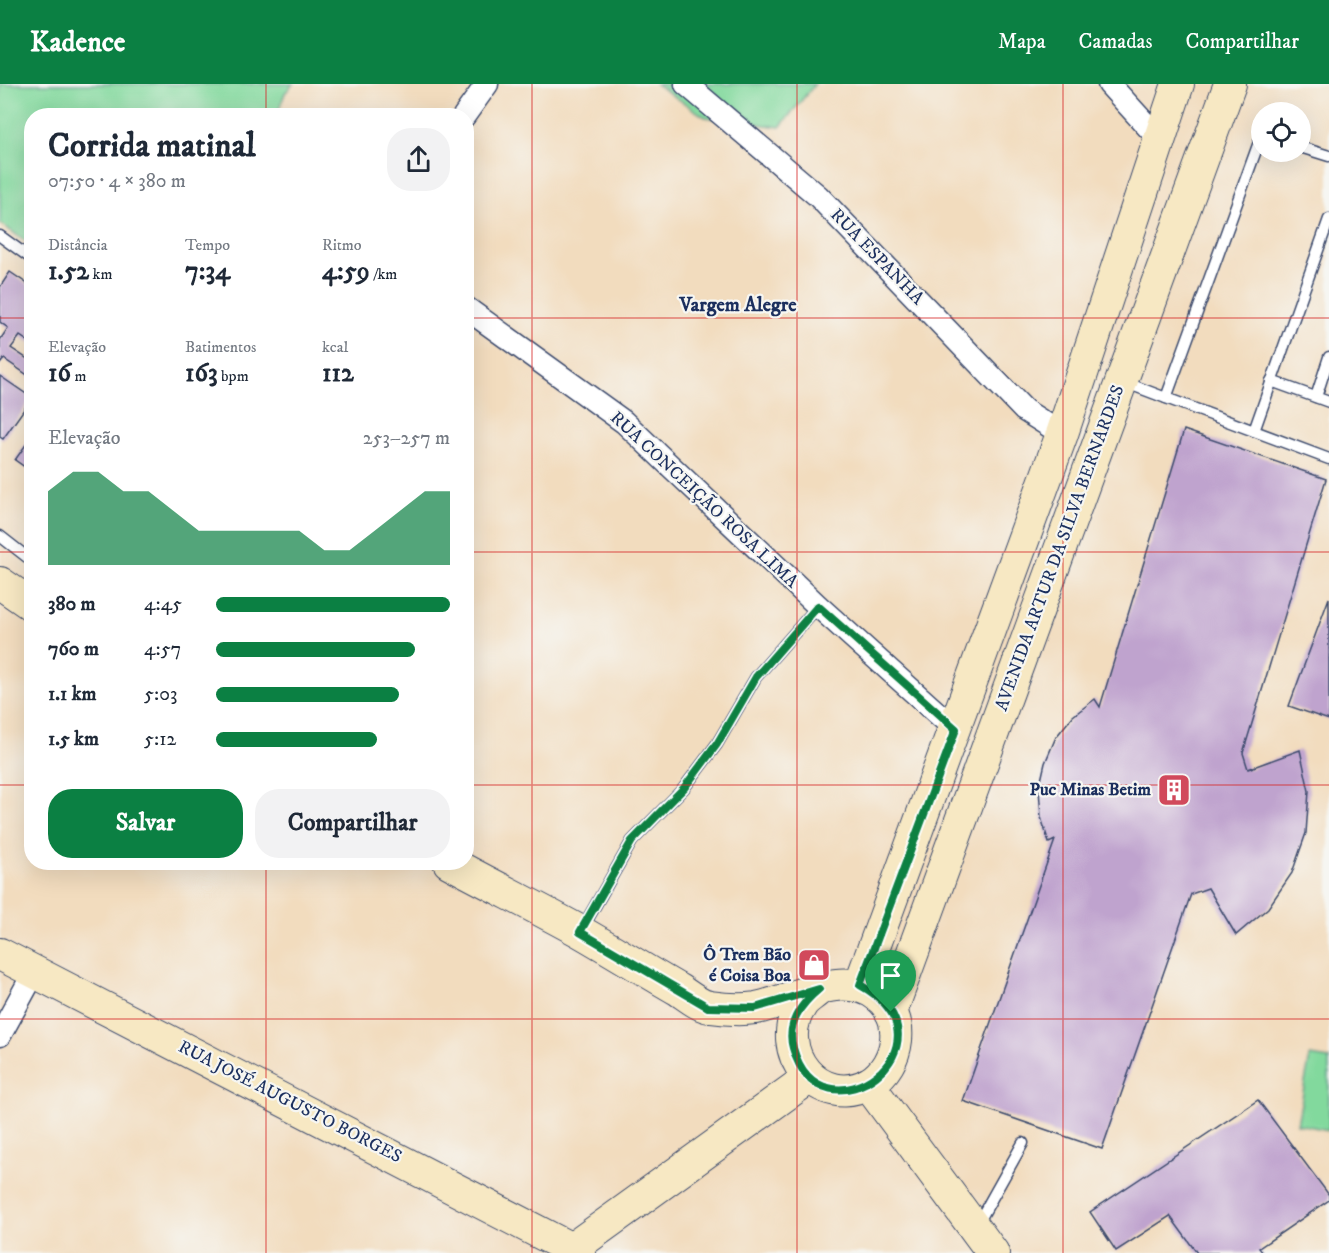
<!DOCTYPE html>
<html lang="pt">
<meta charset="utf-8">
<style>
body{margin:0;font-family:"IM FELL DW Pica",serif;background:#f2f2f3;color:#1f2937;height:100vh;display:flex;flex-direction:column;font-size:22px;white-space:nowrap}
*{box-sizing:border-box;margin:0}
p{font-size:20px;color:#747a83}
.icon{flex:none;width:33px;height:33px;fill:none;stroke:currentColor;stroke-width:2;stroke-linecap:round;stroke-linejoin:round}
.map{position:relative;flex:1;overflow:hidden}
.drawer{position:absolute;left:24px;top:24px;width:450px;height:762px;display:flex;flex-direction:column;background:#fff;border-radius:24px;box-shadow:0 6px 24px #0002}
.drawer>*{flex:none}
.controls{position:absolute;left:1251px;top:18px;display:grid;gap:12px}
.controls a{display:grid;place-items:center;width:60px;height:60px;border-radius:50%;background:#fff;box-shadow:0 6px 24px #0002;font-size:30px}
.pin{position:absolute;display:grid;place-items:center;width:51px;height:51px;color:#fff;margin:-62px -26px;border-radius:50% 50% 50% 0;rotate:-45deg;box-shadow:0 0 6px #0007}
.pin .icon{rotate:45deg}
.round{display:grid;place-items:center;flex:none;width:63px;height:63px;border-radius:24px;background:#f2f2f3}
.overview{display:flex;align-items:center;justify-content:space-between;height:102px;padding:0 24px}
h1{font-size:33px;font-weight:700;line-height:45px}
.metrics{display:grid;grid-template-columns:repeat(3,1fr);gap:9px;height:102px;padding:6px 24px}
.metrics div{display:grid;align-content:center}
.metrics b{font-size:26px;font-weight:700}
.metrics small{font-size:16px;font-weight:400}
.metrics p{font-size:16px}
.chart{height:168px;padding:12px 24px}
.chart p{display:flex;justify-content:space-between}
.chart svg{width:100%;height:108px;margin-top:6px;fill:#0b8043;opacity:.7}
.primary-button{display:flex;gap:12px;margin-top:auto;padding:12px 24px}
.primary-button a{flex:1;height:69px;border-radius:24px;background:#0b8043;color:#fff;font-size:24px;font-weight:700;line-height:69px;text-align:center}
.primary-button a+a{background:#f2f2f3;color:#1f2937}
ul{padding:0 24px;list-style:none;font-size:20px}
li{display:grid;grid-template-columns:96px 72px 1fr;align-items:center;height:45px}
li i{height:15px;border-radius:8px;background:#0b8043}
header{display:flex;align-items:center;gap:36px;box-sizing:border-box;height:84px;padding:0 30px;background:#0b8043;color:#fff}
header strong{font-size:28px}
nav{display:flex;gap:33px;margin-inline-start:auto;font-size:21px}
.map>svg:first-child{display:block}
</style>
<header>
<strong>Kadence</strong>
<nav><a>Mapa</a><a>Camadas</a><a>Compartilhar</a></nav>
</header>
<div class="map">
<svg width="1329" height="1169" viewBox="0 0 1329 1169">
<rect width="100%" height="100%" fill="#f6f6f2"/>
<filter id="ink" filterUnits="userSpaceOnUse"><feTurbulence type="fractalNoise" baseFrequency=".0167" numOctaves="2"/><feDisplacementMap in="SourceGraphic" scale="12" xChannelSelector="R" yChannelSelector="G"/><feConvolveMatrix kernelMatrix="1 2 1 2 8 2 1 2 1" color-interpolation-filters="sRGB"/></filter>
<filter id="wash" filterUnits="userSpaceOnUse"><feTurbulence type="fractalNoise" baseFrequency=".008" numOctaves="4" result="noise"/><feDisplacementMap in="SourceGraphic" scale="24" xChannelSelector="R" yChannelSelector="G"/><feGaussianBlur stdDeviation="1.35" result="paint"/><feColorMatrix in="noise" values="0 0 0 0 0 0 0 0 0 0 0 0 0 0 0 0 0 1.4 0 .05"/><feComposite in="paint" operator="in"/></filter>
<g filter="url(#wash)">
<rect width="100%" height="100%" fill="#f2dcbe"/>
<g fill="#82d99d" stroke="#4e847e" stroke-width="1.5">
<polygon points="0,0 293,0 285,9 277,31 32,32 31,161 0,139"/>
<polygon points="656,0 815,0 780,43 705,33"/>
<polygon points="1310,972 1329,975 1329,1046 1297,1040"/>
</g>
<g id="blocks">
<g fill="#bfa3ce">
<polygon points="10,188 32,203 32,260 20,252 11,264 32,278 32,294 4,275 0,280 0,256 8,244 0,238 0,203"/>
<polygon points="0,292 32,314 3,355 0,353"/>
<polygon points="1184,346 1326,395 1243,669 1248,685 1300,666 1309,707 1306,749 1292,789 1268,824 1236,851 1208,804 1191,810 1102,1065 963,1017 1055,756 1049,759 1041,733 1039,705 1045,679 1056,653 1073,632 1095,615 1100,623"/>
<polygon points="32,352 32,388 15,376"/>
<polygon points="1329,514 1329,636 1289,622"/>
<polygon points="1258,1016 1329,1111 1329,1116 1259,1164 1263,1169 1197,1169 1170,1132 1116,1167 1090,1128"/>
</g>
</g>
</g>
<g filter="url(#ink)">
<use href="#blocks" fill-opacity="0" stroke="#3b496c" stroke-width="1.5"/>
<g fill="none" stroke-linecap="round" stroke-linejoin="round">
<defs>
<g id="lane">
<polyline points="1262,50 1166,314 1329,375"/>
<polyline points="1300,63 1329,72"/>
<polyline points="0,152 32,175"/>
<polyline points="1271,297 1329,318"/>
<polyline points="1124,298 1166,314"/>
<polyline points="1316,313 1329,273"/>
<polyline points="1254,347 1329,135"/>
<polyline points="0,452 32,477"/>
<polyline points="582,845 632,757 684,704 717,660 756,593 818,522"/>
<polyline points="977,1141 1023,1059"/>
</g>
<g id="street">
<polyline points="686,0 818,112 1024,326 1062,350"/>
<polyline points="1109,0 1160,56"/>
<polyline points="464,32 487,0"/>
<polyline points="466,224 624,338 818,522 956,646"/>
<polyline points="0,951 35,887"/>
</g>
<g id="secondary">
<polyline points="0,499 32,521"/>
<path d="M 449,778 C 493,802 538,824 581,848 C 614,867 646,887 679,906 C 688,912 700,922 710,923 C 724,925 742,926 756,924 C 794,917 840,884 877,911 C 907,933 900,980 870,999 C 820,1028 770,966 802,920 C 806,914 814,910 819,905"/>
<polyline points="0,870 579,1169"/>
<polyline points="860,901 1062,350 1178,0"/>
<polyline points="891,928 1230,0"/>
<polyline points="868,1000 993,1169"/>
<polyline points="566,1169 810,993"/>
</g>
</defs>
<use href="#lane" stroke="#3b496c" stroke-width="13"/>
<use href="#street" stroke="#3b496c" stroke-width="25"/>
<use href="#secondary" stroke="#3b496c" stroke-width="34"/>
<use href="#lane" stroke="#fff" stroke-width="10"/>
<use href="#street" stroke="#fff" stroke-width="22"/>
<use href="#secondary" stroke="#f7e8c3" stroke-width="32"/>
</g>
</g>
<g fill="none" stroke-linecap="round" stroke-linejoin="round" filter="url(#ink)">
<defs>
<path id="route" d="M 818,522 L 956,645 L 860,901 C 965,959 821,1064 793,964 C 786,939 801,920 819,905 L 755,924 L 708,923 L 580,848 L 632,757 L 684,704 L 717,660 L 756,593 Z"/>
</defs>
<use href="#route" stroke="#fff" stroke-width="12"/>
<use href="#route" stroke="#0b8043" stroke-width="8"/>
</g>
<path fill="none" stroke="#d62828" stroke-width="1.5" stroke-opacity="0.55" d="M 266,0 L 266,32M 532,0 L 532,1169M 797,0 L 797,1169M 1063,0 L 1063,1169M 0,234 L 32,234M 466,234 L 1329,234M 0,468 L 32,468M 466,468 L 1329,468M 0,701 L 32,701M 466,701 L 1329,701M 266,778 L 266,1169M 0,935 L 1329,935"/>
<defs>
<symbol id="building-square" viewBox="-11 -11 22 22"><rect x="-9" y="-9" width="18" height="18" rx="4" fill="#d1495b" stroke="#f6f6f2"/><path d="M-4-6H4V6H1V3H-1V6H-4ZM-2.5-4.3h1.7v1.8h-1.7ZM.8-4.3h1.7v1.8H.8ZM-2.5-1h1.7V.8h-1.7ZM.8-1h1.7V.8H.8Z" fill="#fff"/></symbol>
<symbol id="shop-square" viewBox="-11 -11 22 22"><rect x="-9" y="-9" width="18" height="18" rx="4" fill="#d1495b" stroke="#f6f6f2"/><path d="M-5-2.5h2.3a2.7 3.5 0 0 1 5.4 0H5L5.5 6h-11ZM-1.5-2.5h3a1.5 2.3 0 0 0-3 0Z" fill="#fff"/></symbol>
</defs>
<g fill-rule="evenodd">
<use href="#building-square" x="1155" y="687" width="38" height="38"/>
<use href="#shop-square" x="795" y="862" width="38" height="38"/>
</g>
<g text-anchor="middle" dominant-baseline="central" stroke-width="4.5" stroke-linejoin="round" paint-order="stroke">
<g font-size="18" fill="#1b2f5e" stroke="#f6f6f2">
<text transform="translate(877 173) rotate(46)">RUA ESPANHA</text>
<text transform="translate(704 416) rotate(43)">RUA CONCEIÇÃO ROSA LIMA</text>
<text transform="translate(1060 464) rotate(-70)">AVENIDA ARTUR DA SILVA BERNARDES</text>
<text transform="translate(290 1018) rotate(27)">RUA JOSÉ AUGUSTO BORGES</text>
</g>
<g font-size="18" font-weight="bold" fill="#1b2f5e" stroke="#f6f6f2" text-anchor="end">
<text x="1151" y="706">Puc Minas Betim</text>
<text x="791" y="871">Ô Trem Bão<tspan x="791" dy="21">é Coisa Boa</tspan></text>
</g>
<g font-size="20" font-weight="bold" fill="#1b2f5e" stroke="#f6f6f2">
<text x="738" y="221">Vargem Alegre</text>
</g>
</g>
</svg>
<div class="controls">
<a><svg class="icon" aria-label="locate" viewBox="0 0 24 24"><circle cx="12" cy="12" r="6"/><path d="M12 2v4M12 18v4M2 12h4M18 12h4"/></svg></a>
</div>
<div class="pin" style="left:891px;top:928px;background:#1e9e55"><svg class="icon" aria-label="arrive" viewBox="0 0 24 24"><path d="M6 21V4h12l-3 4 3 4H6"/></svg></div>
<section class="drawer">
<div class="overview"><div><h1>Corrida matinal</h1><p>07:50 · 4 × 380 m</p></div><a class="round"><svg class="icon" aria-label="share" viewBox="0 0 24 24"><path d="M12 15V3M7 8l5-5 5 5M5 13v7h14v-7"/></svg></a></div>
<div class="metrics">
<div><p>Distância</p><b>1.52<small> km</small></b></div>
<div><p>Tempo</p><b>7:34</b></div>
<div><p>Ritmo</p><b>4:59<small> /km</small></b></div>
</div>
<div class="metrics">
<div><p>Elevação</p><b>16<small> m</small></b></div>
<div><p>Batimentos</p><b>163<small> bpm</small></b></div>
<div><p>kcal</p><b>112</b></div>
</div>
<div class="chart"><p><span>Elevação</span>253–257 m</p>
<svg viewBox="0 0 160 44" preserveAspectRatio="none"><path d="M0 44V14L10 6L20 6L30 14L40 14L50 22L60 30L70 30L80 30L90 30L100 30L110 38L120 38L130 30L140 22L150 14L160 14V44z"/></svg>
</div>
<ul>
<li><b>380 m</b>4:45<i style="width:100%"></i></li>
<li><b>760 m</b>4:57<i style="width:85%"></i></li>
<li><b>1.1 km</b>5:03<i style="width:78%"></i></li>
<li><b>1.5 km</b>5:12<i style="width:69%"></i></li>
</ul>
<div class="primary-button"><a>Salvar</a><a>Compartilhar</a></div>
</section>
</div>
